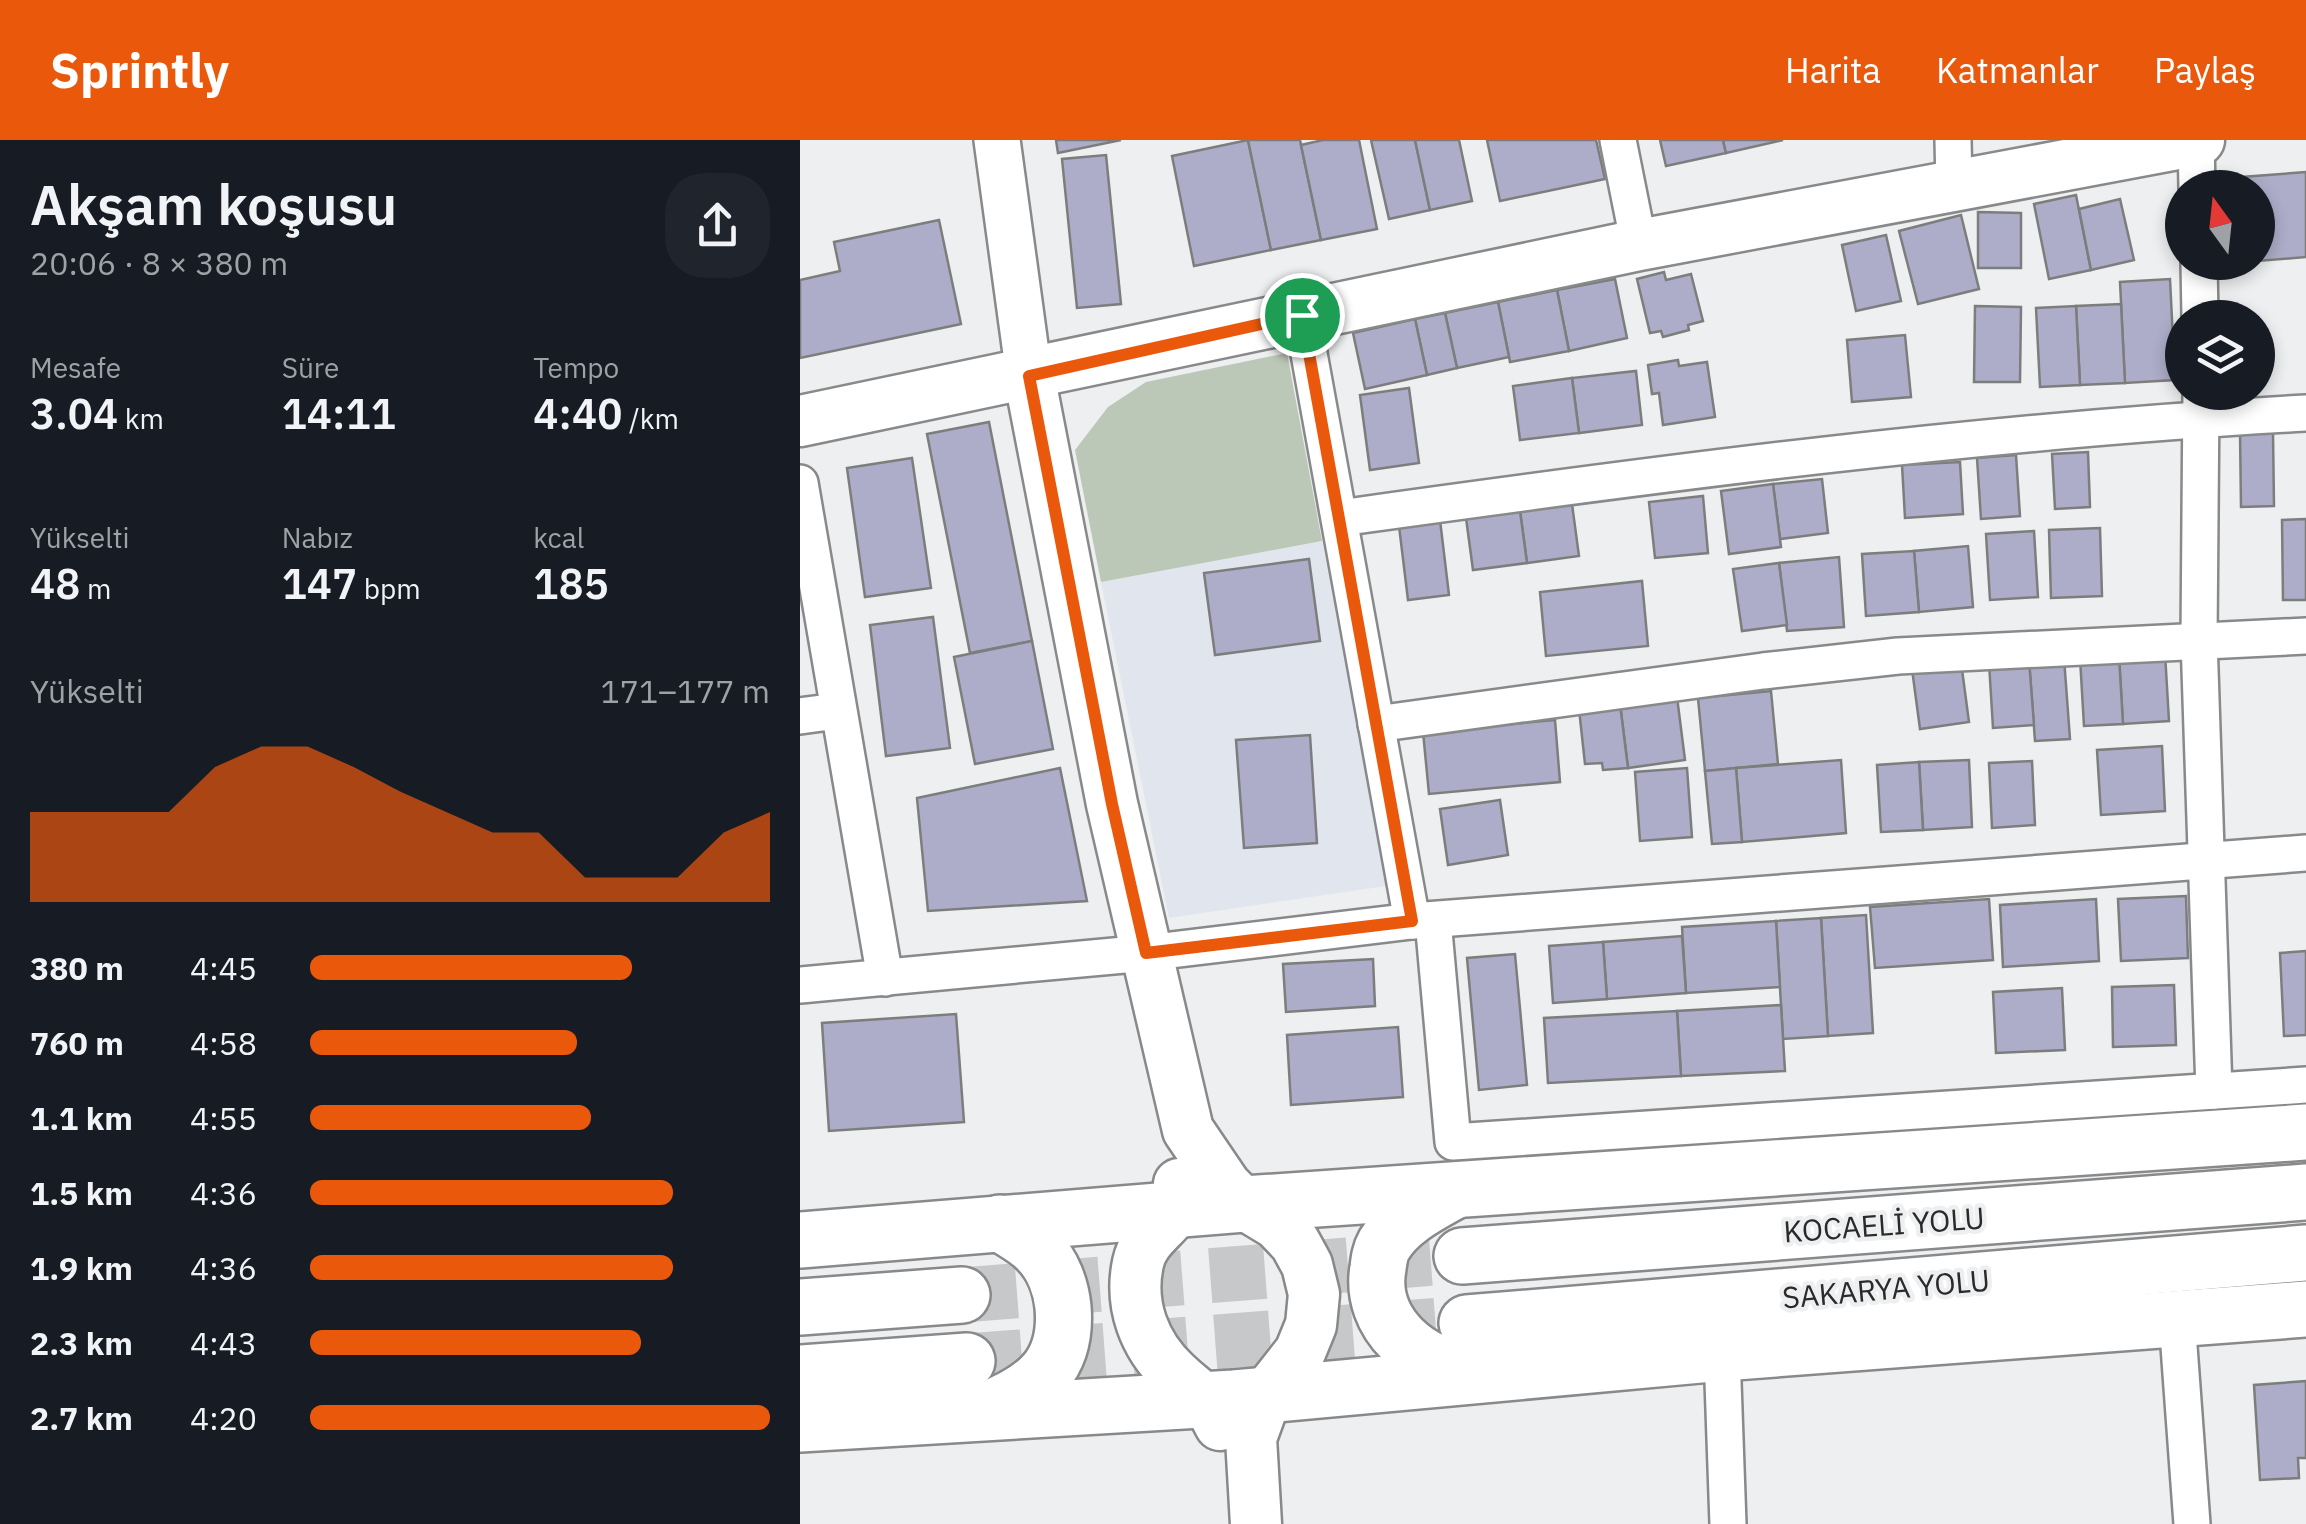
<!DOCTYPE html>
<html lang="tr">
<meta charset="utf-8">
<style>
body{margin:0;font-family:"IBM Plex Sans",sans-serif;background:#20242c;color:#f1f3f6;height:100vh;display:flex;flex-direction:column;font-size:38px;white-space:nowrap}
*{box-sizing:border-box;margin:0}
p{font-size:32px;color:#9ea1a6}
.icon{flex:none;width:55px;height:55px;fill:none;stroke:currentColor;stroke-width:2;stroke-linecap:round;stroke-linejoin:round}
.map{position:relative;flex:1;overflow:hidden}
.drawer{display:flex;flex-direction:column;background:#171b24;width:800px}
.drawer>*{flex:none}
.needle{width:65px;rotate:345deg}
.fabs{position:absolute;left:1365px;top:30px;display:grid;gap:20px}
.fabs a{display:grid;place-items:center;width:110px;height:110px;border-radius:50%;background:#171b24;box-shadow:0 5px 15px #0003;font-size:50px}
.pin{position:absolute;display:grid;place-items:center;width:85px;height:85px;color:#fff;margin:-42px;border:5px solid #fff;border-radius:50%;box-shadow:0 2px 10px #0007}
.round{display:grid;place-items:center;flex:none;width:105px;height:105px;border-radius:40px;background:#20242c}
.overview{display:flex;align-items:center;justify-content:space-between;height:170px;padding:0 30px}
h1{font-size:55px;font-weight:600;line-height:75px}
.metrics{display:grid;grid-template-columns:repeat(3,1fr);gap:15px;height:170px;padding:10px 30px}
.metrics div{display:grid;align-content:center}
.metrics b{font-size:42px;font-weight:600}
.metrics small{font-size:28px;font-weight:400}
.metrics p{font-size:28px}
.chart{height:280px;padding:20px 30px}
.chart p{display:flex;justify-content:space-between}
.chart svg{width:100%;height:180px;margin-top:10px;fill:#ea580c;opacity:.7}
ul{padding:0 30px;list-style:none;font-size:32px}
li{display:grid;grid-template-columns:160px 120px 1fr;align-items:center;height:75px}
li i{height:25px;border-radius:12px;background:#ea580c}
header{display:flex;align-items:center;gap:60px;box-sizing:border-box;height:140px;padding:0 50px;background:#ea580c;color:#fff}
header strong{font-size:48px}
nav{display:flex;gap:55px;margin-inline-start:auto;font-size:35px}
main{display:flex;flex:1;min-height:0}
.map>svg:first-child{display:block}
</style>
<header>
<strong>Sprintly</strong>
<nav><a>Harita</a><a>Katmanlar</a><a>Paylaş</a></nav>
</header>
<main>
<section class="drawer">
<div class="overview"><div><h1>Akşam koşusu</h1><p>20:06 · 8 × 380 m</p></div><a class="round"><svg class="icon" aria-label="share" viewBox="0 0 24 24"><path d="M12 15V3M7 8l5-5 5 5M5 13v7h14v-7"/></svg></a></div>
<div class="metrics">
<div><p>Mesafe</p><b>3.04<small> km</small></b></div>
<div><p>Süre</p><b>14:11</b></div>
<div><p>Tempo</p><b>4:40<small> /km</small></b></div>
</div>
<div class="metrics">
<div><p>Yükselti</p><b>48<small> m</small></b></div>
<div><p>Nabız</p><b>147<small> bpm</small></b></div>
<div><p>kcal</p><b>185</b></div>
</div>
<div class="chart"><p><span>Yükselti</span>171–177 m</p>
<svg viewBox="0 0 160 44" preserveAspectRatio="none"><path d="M0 44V22L10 22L20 22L30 22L40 11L50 6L60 6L70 11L80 17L90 22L100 27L110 27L120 38L130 38L140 38L150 27L160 22V44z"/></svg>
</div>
<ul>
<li><b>380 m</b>4:45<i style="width:70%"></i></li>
<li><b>760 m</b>4:58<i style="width:58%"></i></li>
<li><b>1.1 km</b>4:55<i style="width:61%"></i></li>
<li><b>1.5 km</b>4:36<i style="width:79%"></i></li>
<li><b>1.9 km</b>4:36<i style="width:79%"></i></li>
<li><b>2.3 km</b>4:43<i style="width:72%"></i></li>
<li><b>2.7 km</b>4:20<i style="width:100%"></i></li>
</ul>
</section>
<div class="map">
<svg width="1506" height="1384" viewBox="0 0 1506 1384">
<rect width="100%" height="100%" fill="#eeeff0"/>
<polygon fill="#e1e6ee" points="522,401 586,746 369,778 301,442"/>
<polygon fill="#bcc8b7" points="487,213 522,401 301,442 275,310 308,267 346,242"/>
<g fill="#adadc9" stroke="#7d7d7e" stroke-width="2.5">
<polygon points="256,0 321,0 258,13"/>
<polygon points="448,0 471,110 394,126 372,16"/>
<polygon points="448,0 500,0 521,100 471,110"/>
<polygon points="523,0 559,0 577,89 521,100 501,5"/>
<polygon points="571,0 615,0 630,70 589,79"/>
<polygon points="615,0 659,0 672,61 630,70"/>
<polygon points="687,0 796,0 805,39 700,61"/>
<polygon points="860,0 923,0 926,13 866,26"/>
<polygon points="923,0 983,0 926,13"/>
<polygon points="306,15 321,164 277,168 262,19"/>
<polygon points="1506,32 1506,117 1458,121 1458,48 1443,48 1442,37"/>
<polygon points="1276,55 1291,130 1249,139 1234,64"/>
<polygon points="1320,59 1334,120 1291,130 1279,69"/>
<polygon points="1178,72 1221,73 1221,128 1178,128"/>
<polygon points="1161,75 1179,149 1118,164 1099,91"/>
<polygon points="139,80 161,184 0,218 0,140 40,131 34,102"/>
<polygon points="1086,95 1101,161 1056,171 1042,105"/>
<polygon points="864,132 866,140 891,134 903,181 888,185 889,190 863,197 861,191 850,193 837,139"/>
<polygon points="815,139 827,198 769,211 757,150"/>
<polygon points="1370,139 1375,240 1325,243 1320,142"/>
<polygon points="757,150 769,211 710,222 698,162"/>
<polygon points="698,162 709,217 657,228 645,173"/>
<polygon points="1321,164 1325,243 1280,245 1276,166"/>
<polygon points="1175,166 1221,167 1220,242 1174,242"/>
<polygon points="1276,166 1280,245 1240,247 1236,168"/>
<polygon points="645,173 657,228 627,235 615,179"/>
<polygon points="615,179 627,235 565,249 553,193"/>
<polygon points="1105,195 1111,257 1052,262 1047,200"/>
<polygon points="878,220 879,226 907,222 915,277 863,285 859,253 852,254 848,225"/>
<polygon points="836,231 842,285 779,293 772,238"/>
<polygon points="772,238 779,293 720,300 713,246"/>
<polygon points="609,248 619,323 570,330 560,255"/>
<polygon points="189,282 232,501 170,513 127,294"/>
<polygon points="1473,292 1474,366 1441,367 1440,293"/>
<polygon points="1288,312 1290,367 1255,369 1252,314"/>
<polygon points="1216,315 1220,376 1181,379 1177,318"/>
<polygon points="112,318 131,448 65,457 47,328"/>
<polygon points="1160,322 1163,374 1105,378 1102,325"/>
<polygon points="1022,339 1028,393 980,399 973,344"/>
<polygon points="973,344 981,407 929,414 921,351"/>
<polygon points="903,356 908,413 855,418 849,362"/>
<polygon points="772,364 779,416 727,423 720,371"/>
<polygon points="720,371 727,423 673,430 666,378"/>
<polygon points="1506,379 1506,460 1483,460 1482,380"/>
<polygon points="640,380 649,455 608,460 599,386"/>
<polygon points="1300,388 1302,456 1251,458 1249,390"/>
<polygon points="1234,391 1238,457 1190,460 1186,394"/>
<polygon points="1168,406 1173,467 1119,472 1114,411"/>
<polygon points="1114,411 1119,472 1066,476 1062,414"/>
<polygon points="1039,417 1044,487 987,491 979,423"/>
<polygon points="509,419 520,501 415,515 404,433"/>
<polygon points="979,423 987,485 942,491 933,429"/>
<polygon points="842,441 848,506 746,516 740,452"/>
<polygon points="133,477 150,608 86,616 70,485"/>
<polygon points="232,501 253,609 175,624 154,517"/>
<polygon points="1365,513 1369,581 1323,584 1319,516"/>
<polygon points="1319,516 1323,584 1284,586 1280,518"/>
<polygon points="1264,518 1270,599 1235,601 1229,520"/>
<polygon points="1229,520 1234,585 1193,588 1189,523"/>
<polygon points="1161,522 1169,582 1120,589 1112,529"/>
<polygon points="971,551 978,624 905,631 898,558"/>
<polygon points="877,557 885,620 828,628 820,564"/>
<polygon points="820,564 828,628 803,630 802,623 785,624 779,569"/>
<polygon points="755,580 760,642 629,654 623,592"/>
<polygon points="510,595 517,703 444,708 436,600"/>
<polygon points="1362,606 1365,671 1301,675 1297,610"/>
<polygon points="1041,620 1046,693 942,702 936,628"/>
<polygon points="1169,620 1172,687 1123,690 1119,622"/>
<polygon points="1232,621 1235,685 1192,688 1189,623"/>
<polygon points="1119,622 1123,690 1081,692 1077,625"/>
<polygon points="260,628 287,761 128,771 117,658"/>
<polygon points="887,628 892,697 840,701 835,632"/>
<polygon points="936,628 942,702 912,704 905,631"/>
<polygon points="700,660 708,715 648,725 640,669"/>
<polygon points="1386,756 1388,818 1321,821 1318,759"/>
<polygon points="1189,759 1193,820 1075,828 1070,767"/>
<polygon points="1296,759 1299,821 1203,827 1200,765"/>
<polygon points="1066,775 1073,893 1028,896 1021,778"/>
<polygon points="1021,778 1028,896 983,899 976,781"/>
<polygon points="976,781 980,847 886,853 882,787"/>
<polygon points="882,796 886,853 807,859 803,802"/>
<polygon points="803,802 807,859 753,863 749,806"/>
<polygon points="1506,811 1506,895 1484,896 1480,813"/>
<polygon points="715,814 727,945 679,950 667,818"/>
<polygon points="573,819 575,866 486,872 483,824"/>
<polygon points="1374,845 1376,905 1313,907 1312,847"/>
<polygon points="1262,848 1265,910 1196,913 1193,852"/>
<polygon points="981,865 985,931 881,936 877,871"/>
<polygon points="877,871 881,936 748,943 744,878"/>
<polygon points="156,874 164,982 29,991 22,883"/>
<polygon points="598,887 603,957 491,965 487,895"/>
<polygon points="1506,1241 1506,1318 1498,1318 1499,1338 1460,1340 1454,1245"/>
</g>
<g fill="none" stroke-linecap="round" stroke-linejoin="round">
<g stroke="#c7c8c9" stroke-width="55" stroke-dasharray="55 28" stroke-linecap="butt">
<polyline points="162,1155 662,1116"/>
<polyline points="167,1221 667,1183"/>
</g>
<defs>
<g id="minor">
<polyline points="818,0 839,105"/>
<polyline points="1153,0 1154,46"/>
<polyline points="1396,0 1397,48"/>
<polyline points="1399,122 1400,178"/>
<polyline points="502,175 612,781"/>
<polyline points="1401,252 1399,499 1414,951"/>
<polyline points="0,343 85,838"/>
<path d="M 540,378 C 861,333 1182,291 1506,273"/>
<polyline points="0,576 37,571"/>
<polyline points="576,584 963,531 1098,516 1506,496"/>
<polyline points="633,780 653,1002 1506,945"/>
<polyline points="0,845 346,813 612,781 1506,713"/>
<polyline points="1377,1179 1392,1384"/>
<polyline points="922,1213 928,1384"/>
</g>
<polyline id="tertiary" points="197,0 229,235"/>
<g id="secondary">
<polyline points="229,235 312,664 388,990 426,1046 444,1064 477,1084 495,1103 507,1125 514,1154 511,1185 500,1212 467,1254 451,1298 456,1384"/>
<polyline points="0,281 839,105 1399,0"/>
<path d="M 379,1044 C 378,1051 379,1060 376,1067 C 369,1086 344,1095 338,1123 C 329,1165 344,1205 375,1234 C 399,1257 404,1253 420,1285"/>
</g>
<g id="trunk">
<path d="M 652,1052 C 627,1066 599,1080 584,1105 C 580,1112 579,1120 578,1128 C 568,1184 621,1228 672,1231"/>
<polyline points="0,1100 444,1064 1506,992"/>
<polyline points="662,1116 1506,1052"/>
<polyline points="0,1167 162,1155"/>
<polyline points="667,1183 1506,1113"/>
<polyline points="0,1233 167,1221"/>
<path d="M 186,1270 C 236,1250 268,1226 263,1167 C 261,1147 253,1125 238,1110 C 228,1099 212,1091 200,1083"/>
<polyline points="0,1284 434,1258 922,1213 1506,1169"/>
</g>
</defs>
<use href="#minor" stroke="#88898a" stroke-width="40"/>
<use href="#tertiary" stroke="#88898a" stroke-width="50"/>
<use href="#secondary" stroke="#88898a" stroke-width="55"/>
<use href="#trunk" stroke="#88898a" stroke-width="60"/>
<use href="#minor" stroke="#fff" stroke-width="35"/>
<use href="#tertiary" stroke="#fff" stroke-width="45"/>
<use href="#secondary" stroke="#fff" stroke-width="50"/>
<use href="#trunk" stroke="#fff" stroke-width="55"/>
</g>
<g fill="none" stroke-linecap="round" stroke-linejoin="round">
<defs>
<polygon id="route" points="502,175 612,781 346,813 312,664 229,236"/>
</defs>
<use href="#route" stroke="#fff" stroke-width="20"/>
<use href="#route" stroke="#ea580c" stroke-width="12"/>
</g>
<g text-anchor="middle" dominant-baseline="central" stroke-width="9" stroke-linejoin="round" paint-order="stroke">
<g font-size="30" fill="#2a2a2b" stroke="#eeeff0">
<text transform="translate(1084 1084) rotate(-4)">KOCAELİ YOLU</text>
<text transform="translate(1086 1148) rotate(-5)">SAKARYA YOLU</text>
</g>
</g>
</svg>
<div class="fabs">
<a><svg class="needle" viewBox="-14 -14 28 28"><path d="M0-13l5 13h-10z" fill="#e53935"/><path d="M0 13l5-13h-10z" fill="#9ea1a6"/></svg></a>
<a><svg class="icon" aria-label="layers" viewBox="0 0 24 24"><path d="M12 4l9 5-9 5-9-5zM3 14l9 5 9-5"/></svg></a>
</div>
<div class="pin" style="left:502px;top:175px;background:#1e9e55"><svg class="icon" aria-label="arrive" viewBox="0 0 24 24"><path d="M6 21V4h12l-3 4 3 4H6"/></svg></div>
</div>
</main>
